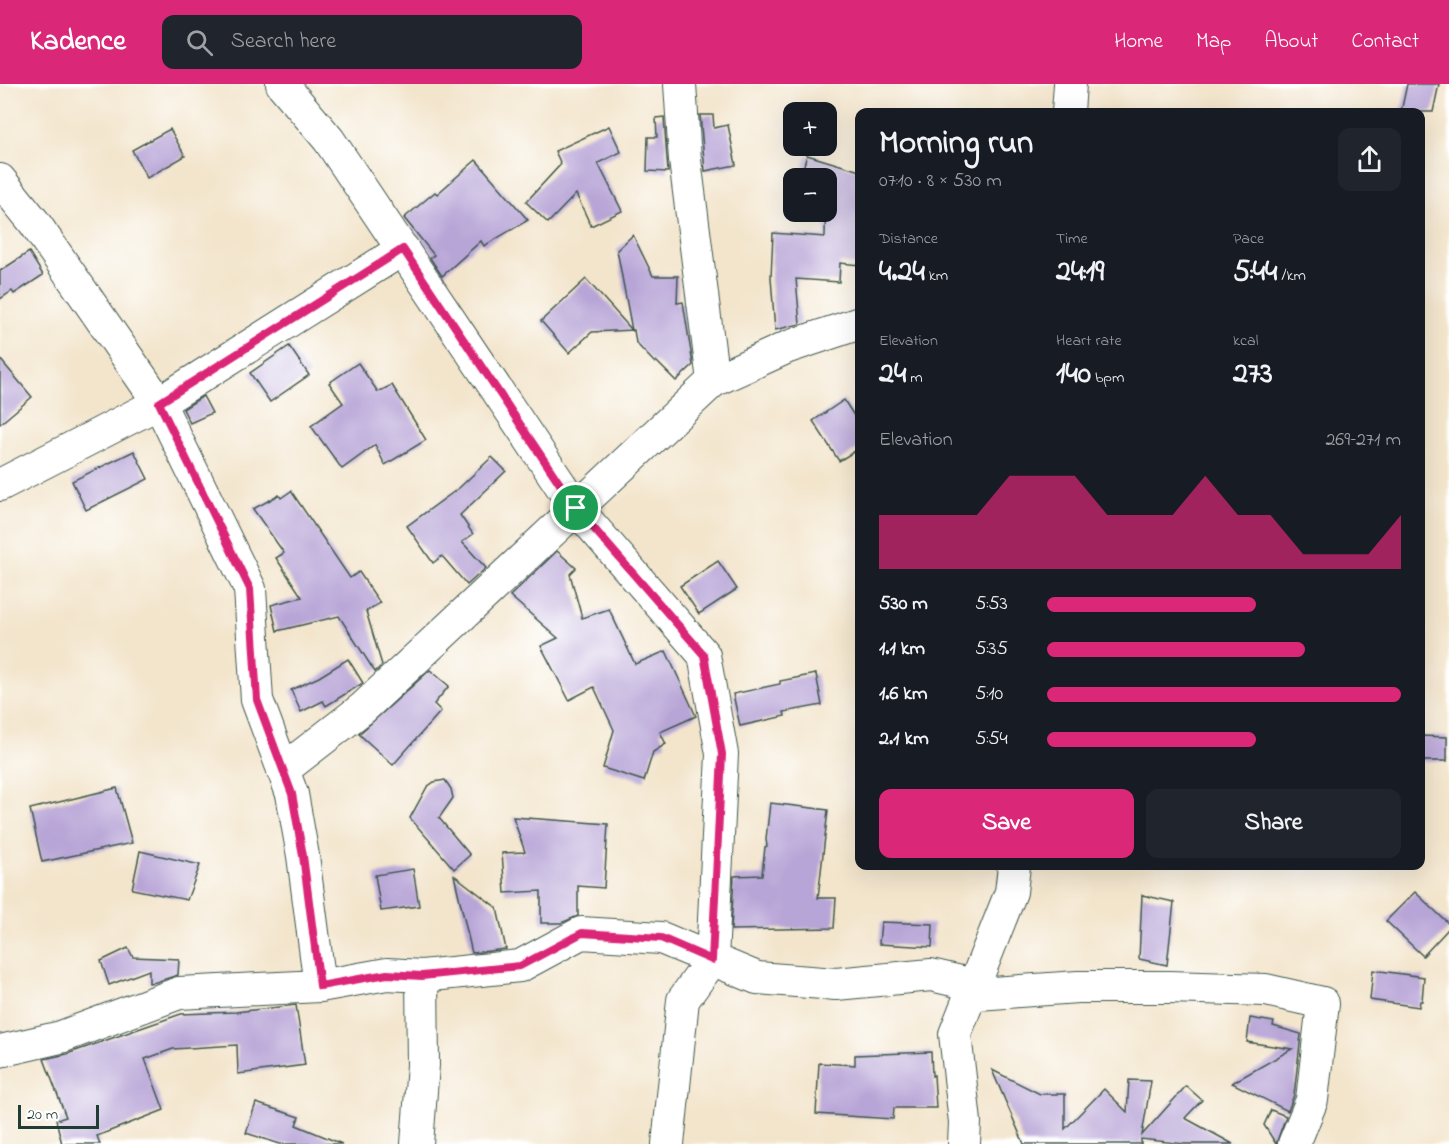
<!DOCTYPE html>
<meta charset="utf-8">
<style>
body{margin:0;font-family:"Indie Flower",sans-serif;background:#20242c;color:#f1f3f6;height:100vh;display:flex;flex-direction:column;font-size:22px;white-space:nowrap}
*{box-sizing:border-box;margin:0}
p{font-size:20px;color:#9ea1a6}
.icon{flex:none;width:33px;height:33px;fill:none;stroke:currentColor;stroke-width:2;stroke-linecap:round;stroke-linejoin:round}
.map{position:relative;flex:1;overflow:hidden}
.side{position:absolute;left:855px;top:24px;width:570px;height:762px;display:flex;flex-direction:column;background:#171b24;border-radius:12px;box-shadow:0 6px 24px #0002}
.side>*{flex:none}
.fabs{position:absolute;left:783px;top:18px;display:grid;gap:12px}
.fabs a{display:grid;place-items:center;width:54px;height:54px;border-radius:12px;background:#171b24;box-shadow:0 6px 24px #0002;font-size:30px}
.scale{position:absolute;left:18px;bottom:15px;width:81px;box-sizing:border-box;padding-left:6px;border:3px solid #1f3d34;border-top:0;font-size:16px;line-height:21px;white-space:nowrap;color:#1f3d34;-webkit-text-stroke:4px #fff;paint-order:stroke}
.pin{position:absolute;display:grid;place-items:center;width:51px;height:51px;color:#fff;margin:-26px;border:3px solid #fff;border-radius:50%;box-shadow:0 2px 6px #0007}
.round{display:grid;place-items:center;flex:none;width:63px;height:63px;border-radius:12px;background:#20242c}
.summary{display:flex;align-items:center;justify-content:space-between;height:102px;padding:0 24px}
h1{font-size:33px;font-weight:700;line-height:45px}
.stats{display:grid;grid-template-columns:repeat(3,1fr);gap:9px;height:102px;padding:6px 24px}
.stats div{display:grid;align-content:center}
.stats b{font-size:30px;font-weight:700}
.stats small{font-size:16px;font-weight:400}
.stats p{font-size:16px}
.chart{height:168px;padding:12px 24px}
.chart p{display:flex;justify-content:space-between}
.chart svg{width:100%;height:108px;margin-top:6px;fill:#db2777;opacity:.7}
.primary-button{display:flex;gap:12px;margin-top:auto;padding:12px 24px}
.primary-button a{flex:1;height:69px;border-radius:12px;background:#db2777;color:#fff;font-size:24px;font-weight:700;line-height:69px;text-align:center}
.primary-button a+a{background:#20242c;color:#f1f3f6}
ul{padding:0 24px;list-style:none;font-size:20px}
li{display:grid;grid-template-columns:96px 72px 1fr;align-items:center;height:45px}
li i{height:15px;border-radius:8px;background:#db2777}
header{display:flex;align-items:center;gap:36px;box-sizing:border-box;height:84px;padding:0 30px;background:#db2777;color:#fff}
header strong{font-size:28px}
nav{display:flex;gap:33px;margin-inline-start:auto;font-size:21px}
.search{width:420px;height:54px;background:#20242c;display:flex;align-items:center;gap:15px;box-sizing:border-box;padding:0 21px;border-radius:12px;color:#9ea1a6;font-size:22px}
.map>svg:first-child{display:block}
</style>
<header>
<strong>Kadence</strong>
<div class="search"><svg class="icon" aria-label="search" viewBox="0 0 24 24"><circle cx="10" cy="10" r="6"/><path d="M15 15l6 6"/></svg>Search here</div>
<nav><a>Home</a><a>Map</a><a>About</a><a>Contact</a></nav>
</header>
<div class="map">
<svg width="1449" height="1060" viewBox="0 0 1449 1060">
<rect width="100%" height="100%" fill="#fff"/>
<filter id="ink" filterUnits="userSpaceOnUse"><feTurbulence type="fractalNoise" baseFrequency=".0167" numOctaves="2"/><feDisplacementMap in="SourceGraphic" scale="12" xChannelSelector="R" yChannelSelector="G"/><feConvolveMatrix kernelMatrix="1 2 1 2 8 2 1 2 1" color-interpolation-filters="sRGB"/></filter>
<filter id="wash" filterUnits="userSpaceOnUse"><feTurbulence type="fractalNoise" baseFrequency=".008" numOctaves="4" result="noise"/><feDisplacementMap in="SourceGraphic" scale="24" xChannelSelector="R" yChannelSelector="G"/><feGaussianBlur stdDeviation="1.35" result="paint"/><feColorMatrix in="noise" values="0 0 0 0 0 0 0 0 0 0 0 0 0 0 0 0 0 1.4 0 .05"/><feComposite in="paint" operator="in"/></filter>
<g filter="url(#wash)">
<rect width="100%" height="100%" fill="#f3e5cc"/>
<g id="blocks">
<g fill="#b8a5d7">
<polygon points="1407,0 1439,0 1433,28 1401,28"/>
<polygon points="700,31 713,31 714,44 728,41 736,81 705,87"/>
<polygon points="664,33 668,88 647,87 648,53 657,53 656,34"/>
<polygon points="609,42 621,68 598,79 622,127 591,142 576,110 548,139 526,118 561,80 555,67"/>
<polygon points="170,45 185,72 147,94 132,66"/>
<polygon points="807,71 860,87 860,181 840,179 839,198 796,195 800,240 775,246 771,194 773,149 825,153 826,94 800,94"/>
<polygon points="476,76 528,136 484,162 481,157 442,192 430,174 434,171 404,134 435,108 437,110"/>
<polygon points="633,151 653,192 678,192 677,219 683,218 693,281 676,297 656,277 655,279 636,259 634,246 592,248 569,269 541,237 586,195 632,246 617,166"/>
<polygon points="29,168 43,191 14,210 12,207 0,215 0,187"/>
<polygon points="289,262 309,291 270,318 250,289"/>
<polygon points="0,275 32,313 0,340"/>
<polygon points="358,279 378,308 392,301 426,356 385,381 375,361 342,385 311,342 343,319 329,299"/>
<polygon points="203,312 212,329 190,339 183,325"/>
<polygon points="844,316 860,341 860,364 839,377 813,337"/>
<polygon points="134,367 148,395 86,426 72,397"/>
<polygon points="492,373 506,387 460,431 473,450 462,458 486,484 467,501 442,472 433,479 407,442 459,404"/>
<polygon points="291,407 350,494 359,488 380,519 366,527 382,581 375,588 339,532 277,547 271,521 302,513 276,474 284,469 253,425 279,411 281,414"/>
<polygon points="557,467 576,484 570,490 582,534 609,525 635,580 666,567 696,632 660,648 666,660 653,668 644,697 603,684 614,646 594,603 569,616 541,562 558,554 510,512"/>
<polygon points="718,477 737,505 699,530 680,502"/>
<polygon points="348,575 363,599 326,622 323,617 301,628 291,606 319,593"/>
<polygon points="430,586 449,602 434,620 441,627 393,681 359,650"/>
<polygon points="816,590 822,621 784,628 785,632 740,642 733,610 780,600 780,597"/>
<polygon points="1420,652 1447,653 1447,677 1420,677"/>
<polygon points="445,696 451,705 453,714 439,734 470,771 454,785 410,734 427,703 434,698"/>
<polygon points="117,704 132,759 42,778 30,725"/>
<polygon points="770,719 828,726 818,814 836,814 834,844 731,846 734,792 762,791 765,763 767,762 766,755"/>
<polygon points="513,733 608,740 604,804 578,802 578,832 561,839 541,839 541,807 505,809 502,769 525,768"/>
<polygon points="140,767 200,781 187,816 132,805"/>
<polygon points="413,785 419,822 381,827 375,791"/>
<polygon points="454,791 497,824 506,865 472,869"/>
<polygon points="1415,808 1449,840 1449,844 1423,872 1386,837"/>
<polygon points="1142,811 1174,818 1167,881 1139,875"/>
<polygon points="881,838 933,840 932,863 879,860"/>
<polygon points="128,864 133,873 179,875 178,891 156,898 149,899 149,886 109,901 101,877"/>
<polygon points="1373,886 1424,893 1422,917 1420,917 1419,923 1370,916"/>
<polygon points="296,921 305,981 238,990 237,961 173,965 145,975 164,1026 97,1052 100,1060 62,1060 56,1036 66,1033 44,975 67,970 181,930 236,928"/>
<polygon points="1250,934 1274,938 1273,942 1301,950 1294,1011 1288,1027 1232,999 1292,965 1247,958"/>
<polygon points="931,968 932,992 934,991 936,1024 894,1024 893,1035 816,1030 819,979 855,981 855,971"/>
<polygon points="992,986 1040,1010 1065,1010 1065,1045 1104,1005 1127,1028 1129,996 1151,997 1142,1051 1186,1002 1202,1016 1185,1034 1233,1060 1185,1060 1141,1055 1141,1060 1024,1060"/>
<polygon points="256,1019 299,1033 296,1041 342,1060 280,1060 246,1049"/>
<polygon points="1271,1026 1286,1032 1276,1060 1264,1041"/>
</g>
</g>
</g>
<g filter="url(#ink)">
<use href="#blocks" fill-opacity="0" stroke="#3f564b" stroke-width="1.5"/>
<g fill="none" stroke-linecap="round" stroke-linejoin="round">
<defs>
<g id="minor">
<polyline points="282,0 329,56 576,424 704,571 722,670 712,876 683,916 668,1060"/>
<polyline points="1068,28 1070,0"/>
<polyline points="0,96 34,138 159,319 250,505 257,616 292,710 303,772 320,902"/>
<polyline points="713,297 788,263 860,239"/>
<polyline points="0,401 159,319 403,165"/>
<polyline points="283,686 363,624 713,297 685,76 680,0"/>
<polyline points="0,967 61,953 179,909 320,902 387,890 422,892 520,882 581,849 661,854 757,894 836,900 931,891 974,901 977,910 1078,903 1169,903 1266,906 1323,919 1312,1016 1294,1060"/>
<polyline points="417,1060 423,981 422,892"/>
<polyline points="964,1060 965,1038 955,950 1011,808 1014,782"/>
</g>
</defs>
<use href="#minor" stroke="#3f564b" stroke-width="34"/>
<use href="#minor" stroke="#fff" stroke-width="32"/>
</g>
</g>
<g fill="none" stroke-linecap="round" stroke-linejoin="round" filter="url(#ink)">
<defs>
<polygon id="route" points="403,165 576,424 704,571 722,670 712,876 661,854 582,849 520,882 422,892 387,890 320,902 303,772 292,710 257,616 250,505 159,319"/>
</defs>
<use href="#route" stroke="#fff" stroke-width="12"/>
<use href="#route" stroke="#db2777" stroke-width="8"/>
</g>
</svg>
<div class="fabs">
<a>+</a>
<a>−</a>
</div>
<div class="scale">20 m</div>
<div class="pin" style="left:576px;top:424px;background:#1e9e55"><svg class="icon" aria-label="arrive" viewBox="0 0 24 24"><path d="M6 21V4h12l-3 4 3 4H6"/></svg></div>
<section class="side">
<div class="summary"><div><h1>Morning run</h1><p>07:10 · 8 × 530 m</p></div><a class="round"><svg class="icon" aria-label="share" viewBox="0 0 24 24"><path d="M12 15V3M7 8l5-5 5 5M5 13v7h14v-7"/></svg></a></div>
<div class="stats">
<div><p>Distance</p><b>4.24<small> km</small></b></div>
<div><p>Time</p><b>24:19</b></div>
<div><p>Pace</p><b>5:44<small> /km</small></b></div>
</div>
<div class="stats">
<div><p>Elevation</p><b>24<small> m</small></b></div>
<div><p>Heart rate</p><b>140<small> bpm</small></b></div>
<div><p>kcal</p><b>273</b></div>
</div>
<div class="chart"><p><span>Elevation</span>269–271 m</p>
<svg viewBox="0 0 160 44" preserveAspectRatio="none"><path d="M0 44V22L10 22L20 22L30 22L40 6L50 6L60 6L70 22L80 22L90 22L100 6L110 22L120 22L130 38L140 38L150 38L160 22V44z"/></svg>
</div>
<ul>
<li><b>530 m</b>5:53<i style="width:59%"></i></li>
<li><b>1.1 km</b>5:35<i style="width:73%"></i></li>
<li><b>1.6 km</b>5:10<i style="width:100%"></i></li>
<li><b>2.1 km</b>5:54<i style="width:59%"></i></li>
</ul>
<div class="primary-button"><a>Save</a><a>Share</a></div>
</section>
</div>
